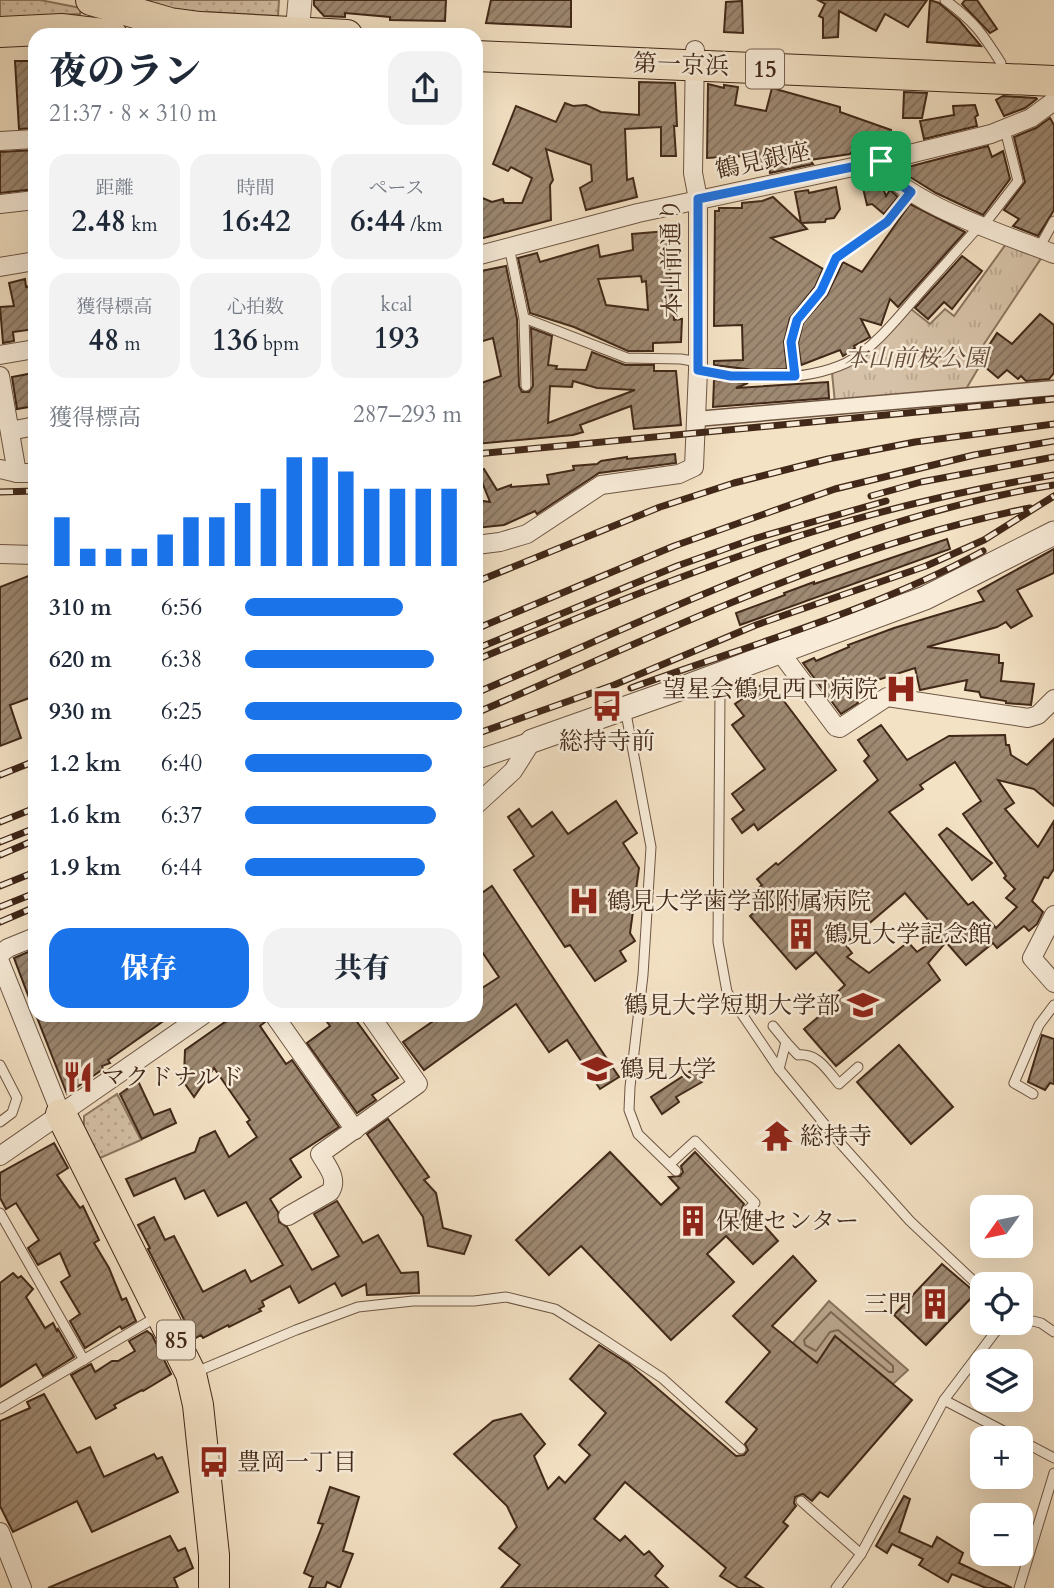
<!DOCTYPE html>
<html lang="ja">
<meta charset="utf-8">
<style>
body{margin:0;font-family:Cardo,"Noto Serif JP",serif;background:#f2f2f3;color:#1f2937;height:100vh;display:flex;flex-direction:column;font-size:26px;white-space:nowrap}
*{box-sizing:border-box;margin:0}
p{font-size:23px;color:#747a83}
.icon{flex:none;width:38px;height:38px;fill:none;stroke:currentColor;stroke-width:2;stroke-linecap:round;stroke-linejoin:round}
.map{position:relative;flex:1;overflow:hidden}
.drawer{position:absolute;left:28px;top:28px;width:455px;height:994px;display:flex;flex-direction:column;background:#fff;border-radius:21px;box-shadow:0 7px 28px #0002}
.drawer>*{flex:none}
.needle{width:46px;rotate:237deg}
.fabs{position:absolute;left:970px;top:1195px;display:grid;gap:14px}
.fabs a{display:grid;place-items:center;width:63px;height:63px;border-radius:14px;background:#fff;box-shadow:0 7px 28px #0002;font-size:35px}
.pin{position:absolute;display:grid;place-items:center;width:60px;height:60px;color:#fff;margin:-30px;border-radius:14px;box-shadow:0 4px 10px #0006}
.round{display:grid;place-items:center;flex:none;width:74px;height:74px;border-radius:21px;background:#f2f2f3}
.overview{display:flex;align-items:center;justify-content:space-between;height:119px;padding:0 21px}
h1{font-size:38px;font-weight:800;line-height:52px}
.stats{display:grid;grid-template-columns:repeat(3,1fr);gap:10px;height:119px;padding:7px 21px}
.stats div{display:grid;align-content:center;border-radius:18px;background:#f2f2f3;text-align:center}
.stats b{font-size:30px;font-weight:800}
.stats small{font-size:19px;font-weight:400}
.stats p{font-size:19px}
.chart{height:196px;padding:14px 21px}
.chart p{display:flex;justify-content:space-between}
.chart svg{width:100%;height:126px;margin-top:7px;stroke:#1a73e8;stroke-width:6}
.action{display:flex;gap:14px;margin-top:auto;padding:14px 21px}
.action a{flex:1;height:80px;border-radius:21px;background:#1a73e8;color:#fff;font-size:28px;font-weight:800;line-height:80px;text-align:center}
.action a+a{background:#f2f2f3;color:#1f2937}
ul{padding:0 21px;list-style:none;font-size:23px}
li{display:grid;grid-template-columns:112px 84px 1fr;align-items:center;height:52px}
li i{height:18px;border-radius:9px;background:#1a73e8}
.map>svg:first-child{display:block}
</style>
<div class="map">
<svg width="1054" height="1588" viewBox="0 0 1054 1588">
<defs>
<pattern id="grass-dots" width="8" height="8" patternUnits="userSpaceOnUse" patternTransform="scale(1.75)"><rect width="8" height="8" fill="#d6c2a8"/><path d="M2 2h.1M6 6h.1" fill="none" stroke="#b9a790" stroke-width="1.8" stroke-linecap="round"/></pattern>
<pattern id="park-tufts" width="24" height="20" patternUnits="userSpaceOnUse" patternTransform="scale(1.75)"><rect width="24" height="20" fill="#d6c2a8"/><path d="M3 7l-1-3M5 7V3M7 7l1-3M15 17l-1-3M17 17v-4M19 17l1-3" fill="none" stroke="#b9a790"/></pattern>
<pattern id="building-hatch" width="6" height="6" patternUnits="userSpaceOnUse" patternTransform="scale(1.75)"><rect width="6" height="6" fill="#9e8972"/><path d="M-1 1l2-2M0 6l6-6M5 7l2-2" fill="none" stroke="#82705d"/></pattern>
</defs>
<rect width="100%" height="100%" fill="#f4e2c5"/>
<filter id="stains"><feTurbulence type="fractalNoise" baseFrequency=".00286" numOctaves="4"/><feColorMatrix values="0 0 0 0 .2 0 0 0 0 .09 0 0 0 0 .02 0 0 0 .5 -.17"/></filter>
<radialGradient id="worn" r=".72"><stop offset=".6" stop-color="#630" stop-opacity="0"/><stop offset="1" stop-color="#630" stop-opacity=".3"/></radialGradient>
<g fill="url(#grass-dots)" stroke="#8c7560" stroke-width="2">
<polygon points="0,0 40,0 81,8 80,14 0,18"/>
<polygon points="123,0 279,0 278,16 208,12 202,18"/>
<polygon points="117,1094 141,1140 100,1158 84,1127 84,1116"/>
</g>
<path fill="url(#park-tufts)" stroke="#8c7560" stroke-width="2" d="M 1006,244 L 1042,257 L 976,356 L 982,362 L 966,389 L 835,403 L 832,373 C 866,359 887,335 911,309 L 930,324 L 945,309 L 954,316 Z"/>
<polygon fill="#b7a38a" stroke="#88725c" stroke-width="2" points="829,1301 908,1370 893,1384 835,1336 817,1363 792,1344"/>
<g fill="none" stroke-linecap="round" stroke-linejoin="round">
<polygon stroke="#7c6651" stroke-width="2" points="831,1312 893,1366 893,1372 889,1372 838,1330 830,1332 816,1351 805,1345 804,1340"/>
</g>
<g fill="url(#building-hatch)" stroke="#412818" stroke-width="2" fill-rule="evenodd">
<polygon points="314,0 446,0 445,21 390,20 390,17 345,13 345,17 324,16 314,5"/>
<polygon points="491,0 571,0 571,27 486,23"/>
<polygon points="818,0 927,0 908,27 885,14 876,31 839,11 838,37 823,38 823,18 819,16 825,4"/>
<polygon points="930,0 939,3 959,20 981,46 927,42"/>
<polygon points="965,0 977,0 997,29 990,33 962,4"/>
<polygon points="742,1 743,33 724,32 726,2"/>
<polygon points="15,61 35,61 35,128 19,129"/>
<polygon points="639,82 675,83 677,126 674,126 676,156 661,156 661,127 625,129 627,180 633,178 637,197 586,210 580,188 592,181 591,165 546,149 553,180 550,185 551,220 476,240 476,207 480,197 492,202 503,199 504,203 522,203 532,178 511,167 508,171 493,164 516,106 556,122 565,103 573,106 586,105 601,112 639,115"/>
<polygon points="708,84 724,88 724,85 738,87 735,105 766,111 772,88 840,107 840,112 891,130 889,142 868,151 855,147 850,154 810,160 813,164 770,173 769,167 753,170 753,168 744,167 743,156 707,158"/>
<polygon points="904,92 927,93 922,118 903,118"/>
<polygon points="1003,96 1036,98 1037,99 1025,108 1004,116 996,100"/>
<polygon points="975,105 978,115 975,117 977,126 924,139 920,121 954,115 953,106"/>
<polygon points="1050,118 1054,125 1054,210 1038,236 1013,226 1019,219 1004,210 1025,182 1014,137 1036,128"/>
<polygon points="988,146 992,157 1003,151 1010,179 983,215 936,193 910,177 908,167"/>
<polygon points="35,150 35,189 0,193 0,152"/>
<polygon points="881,183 886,196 890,190 898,197 884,214 872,204 867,205 863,188"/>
<polygon points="836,187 840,209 834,218 826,219 825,222 801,223 807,229 771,238 823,269 815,287 790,318 784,342 787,369 754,370 714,365 714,361 743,360 742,325 714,326 715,211 719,211 719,208 742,208 742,203 762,201 773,197 801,223 795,192 808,190 809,193"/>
<polygon points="910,204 965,232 898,307 890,299 881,325 861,319 870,337 854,346 855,348 843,356 840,350 801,365 798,343 803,323 827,295 843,262 862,272"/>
<path d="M 667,231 L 674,320 L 682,319 L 681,342 L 653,343 L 653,351 L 628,351 L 574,327 L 530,313 L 518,258 L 537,253 L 540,262 L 598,245 L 600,257 L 633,250 L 632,234 ZM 641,276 L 642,282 L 646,281 L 648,310 L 606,305 L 598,279 Z"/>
<polygon points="962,256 982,271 952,309 944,302 928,319 915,308"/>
<path d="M 506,266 L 517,319 L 519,386 L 522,392 L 529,392 L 533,386 L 531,328 L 552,336 L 548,365 L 557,366 L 556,369 L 586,370 L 592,352 L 625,365 L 654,365 L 654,371 L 676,371 L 681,425 L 634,429 L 631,406 L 580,425 L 583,432 L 573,435 L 476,444 L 476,406 L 480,404 L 476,385 L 501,376 L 493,338 L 476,343 L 476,278 L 482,276 L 481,271 ZM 573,381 L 597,388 L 635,390 L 548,423 L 550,386 L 572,387 Z"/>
<polygon points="25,279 26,287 35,285 35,329 13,332 14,341 3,343 0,307 14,306 9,283"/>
<polygon points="1040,314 1054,325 1054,373 1049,379 1026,381 1021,376 1018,379 1007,370 998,378 984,366 990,358 984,353 997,333 1012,344"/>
<polygon points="33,373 35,406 17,409 12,377"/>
<polygon points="714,380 748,383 736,388 828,382 829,398 713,407"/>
<polygon points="675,454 676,463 599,473 537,514 535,511 504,525 476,528 476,500 490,502 478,472 484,469 497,490 511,485 511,487 549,484 547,475 574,470 573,466 597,464 601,461 627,457 627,459"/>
<polygon points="947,539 950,549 740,625 736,613 785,595 784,593 814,582 814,584"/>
<polygon points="1054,549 1054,573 1017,590 1032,616 1011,628 1006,622 997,627 927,647 999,655 999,663 1003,663 1001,681 1034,684 1031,705 1006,703 1006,701 981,697 979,692 965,690 967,680 920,690 915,668 849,689 858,703 841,714 803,663 814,658 816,661 849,647 848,645 894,628 984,601 978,591"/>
<polygon points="31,575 35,586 35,696 10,705 21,738 0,746 0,587"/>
<polygon points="768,680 836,770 758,830 754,824 742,833 732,819 744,810 732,794 765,769 732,725 744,716 735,704"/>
<path d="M 881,725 L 907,760 L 949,736 L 1005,735 L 1006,745 L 1009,745 L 1011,755 L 1027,765 L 1054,739 L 1054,806 L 1034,789 L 998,780 L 1014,803 L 1005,809 L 1038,847 L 1054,821 L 1054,869 L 1048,878 L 1044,877 L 1032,901 L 1043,912 L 1037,924 L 1029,931 L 1024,926 L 997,948 L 993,943 L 966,965 L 946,942 L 928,963 L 940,980 L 836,1066 L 804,1029 L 836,1002 L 831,998 L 845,985 L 816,952 L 796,969 L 750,916 L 760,907 L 750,895 L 762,885 L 757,879 L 776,863 L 778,865 L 878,780 L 864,761 L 869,756 L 858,740 ZM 955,762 L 981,801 L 963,814 L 1006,876 L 1004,878 L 1015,889 L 1006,898 L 1017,907 L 996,928 L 973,902 L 968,905 L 889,812 L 923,789 L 920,785 ZM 905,893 L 941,935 L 917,952 L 908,942 L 869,973 L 847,957 L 852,953 L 845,944 Z"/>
<polygon points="616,801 637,833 623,843 639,868 630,933 635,941 620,951 626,961 595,981 570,945 565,947 514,870 534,856 508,817 519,809 532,827 552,812 568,834"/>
<polygon points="947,828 992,863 972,880 939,835"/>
<polygon points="492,886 619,1077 600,1089 567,1040 549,1052 516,1004 424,1070 403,1042 442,1015 476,1015 476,992 499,977 476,943 476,897"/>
<polygon points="35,949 35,1011 34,1011 14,958"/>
<polygon points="36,1015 172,1015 108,1060 110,1063 102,1066 103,1069 67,1094"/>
<polygon points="235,1015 263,1015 265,1022 260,1026 286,1064 292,1060 339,1127 290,1159 301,1177 270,1199 278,1212 279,1222 287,1227 312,1270 339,1256 314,1214 337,1201 363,1243 378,1235 401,1273 418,1272 419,1293 367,1295 366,1284 342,1296 335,1283 299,1303 290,1286 262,1301 264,1306 259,1309 261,1311 229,1327 228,1325 203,1338 201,1335 194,1339 148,1249 150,1248 138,1225 154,1217 165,1240 174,1236 203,1292 245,1270 251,1282 283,1265 246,1202 218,1216 204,1190 185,1199 175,1178 134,1196 126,1179 195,1152 200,1138 215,1131 229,1157 257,1137 247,1122 250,1120 214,1068 194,1097 181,1078 184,1076 185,1050"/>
<polygon points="322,1015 352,1015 398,1078 372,1095 376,1100 357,1113 307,1043 330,1026"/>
<polygon points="1042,1035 1054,1039 1054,1084 1050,1083 1045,1090 1028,1082"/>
<polygon points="899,1045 953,1107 911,1144 857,1082"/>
<polygon points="694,1069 702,1082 676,1097 679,1102 662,1114 651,1097"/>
<polygon points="138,1081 154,1115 170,1109 176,1123 142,1139 120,1094"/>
<polygon points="388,1119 429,1177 424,1180 436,1193 443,1228 471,1236 464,1254 428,1246 423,1217 367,1134"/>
<polygon points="54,1143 68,1168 57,1175 80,1208 83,1206 99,1240 94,1243 109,1268 122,1300 126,1298 136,1321 122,1329 120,1326 85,1348 70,1321 80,1314 61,1282 70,1276 60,1253 38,1265 28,1248 39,1240 16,1203 6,1209 0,1198 0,1173"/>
<polygon points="610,1152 661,1205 679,1188 669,1177 680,1176 683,1172 681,1166 695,1152 744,1204 742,1208 744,1213 748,1216 754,1214 778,1241 753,1264 726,1236 707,1254 734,1282 671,1340 581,1246 549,1275 516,1240"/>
<polygon points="793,1256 816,1281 772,1326 817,1363 835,1336 912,1400 828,1497 820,1492 812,1501 803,1494 795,1497 794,1503 796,1506 783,1522 788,1526 745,1577 763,1588 739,1588 720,1576 726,1568 625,1482 594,1519 620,1541 625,1536 644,1555 649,1551 663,1566 655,1576 668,1588 501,1588 520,1565 499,1548 517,1527 507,1506 454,1454 493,1421 521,1414 545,1444 534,1456 548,1489 559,1477 565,1483 590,1455 579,1445 606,1413 570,1379 599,1345 629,1364 736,1456 744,1455 748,1450 745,1444 757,1429 726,1402 770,1352 733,1316"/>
<polygon points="942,1264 976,1293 926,1345 894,1315"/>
<polygon points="13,1273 18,1278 21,1276 33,1289 26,1297 45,1328 53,1323 57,1331 58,1329 74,1357 43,1376 36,1364 0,1387 0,1283"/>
<polygon points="147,1331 152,1335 171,1374 143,1391 142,1390 114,1405 116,1408 96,1419 71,1375 91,1364 95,1372 112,1361 118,1361 135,1351 129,1341"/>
<polygon points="44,1394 77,1453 90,1447 104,1477 154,1454 157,1459 162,1457 178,1492 92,1532 77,1501 13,1532 0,1506 0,1421 30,1408 27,1402"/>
<polygon points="330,1487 359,1497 343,1551 353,1554 340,1588 327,1582 325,1588 309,1588 313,1577 304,1573 323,1524 318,1523"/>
<polygon points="904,1496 910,1499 899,1532 932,1547 937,1537 963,1553 959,1563 1012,1588 986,1588 952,1574 948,1582 919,1565 923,1559 892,1544 887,1553 876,1546"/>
<polygon points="170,1536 178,1551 185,1548 193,1568 174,1578 178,1588 48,1588"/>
</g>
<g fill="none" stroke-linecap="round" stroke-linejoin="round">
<defs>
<g id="service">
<path d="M 945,0 C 974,21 982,33 1001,63"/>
<polyline points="983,226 1018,181 1005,130"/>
<polyline points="509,247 524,318 526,386"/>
<polyline points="1039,248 1054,221"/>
<polyline points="524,318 627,358 681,359 698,362"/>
<path d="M 698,370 C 746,378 800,384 846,363 C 872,350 897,319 916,297 C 937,273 959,249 980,225"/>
<polyline points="795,376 791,342 797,320 821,291 836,258 887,222 911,192"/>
<polyline points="714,678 720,695 718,942 727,992 779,1069 841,1144 910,1221 982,1289"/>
<polyline points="625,708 651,847 643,975 630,1087 629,1110 638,1134 676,1171"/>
<polyline points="773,1026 786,1042"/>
<polyline points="0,1065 17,1098 12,1113 0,1122"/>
<path d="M 779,1069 L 786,1042 L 798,1055 C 818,1053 827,1070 839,1084 L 858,1067"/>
<polyline points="1033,1094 1014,1083 1039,1025 1054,1005"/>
<polyline points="670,1164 695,1141 755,1203 749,1209"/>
<polyline points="0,1213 84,1360"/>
<polyline points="1020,1318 1041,1323 1054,1332"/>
<polyline points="196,1372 296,1330 358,1307 413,1301 474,1301 506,1297 555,1309 600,1337 662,1378 741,1449"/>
<polyline points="944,1400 1017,1438"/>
<polyline points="0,1409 158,1316"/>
<polyline points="1020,1440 1054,1458"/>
<polyline points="801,1501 861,1554"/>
<polyline points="836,1588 861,1554 944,1400 1002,1323"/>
<polyline points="1019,1588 1054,1473"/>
</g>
<polyline id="pedestrian" points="696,419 1054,388"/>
<g id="minor">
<polyline points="0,141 35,139"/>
<path d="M 881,161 C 893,200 1015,238 1054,254"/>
<polyline points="0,204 35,200"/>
<polyline points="476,256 638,213 881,161 991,134 1031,118 1054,101"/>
<polyline points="0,267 35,261"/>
<polyline points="0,355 35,349"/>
<polyline points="0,376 17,473"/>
<polyline points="10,431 35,426"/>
<polyline points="0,469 17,473 35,473"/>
<polyline points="476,545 500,542 527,534 601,485 679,474 694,467 698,370 698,199 693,173 695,50"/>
<polyline points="0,554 35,555"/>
<polyline points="780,652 836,727 840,728 887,697 1028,718 1038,715 1054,699"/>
<polyline points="476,760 532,741"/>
<polyline points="476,805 513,771 532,741"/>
<polyline points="1054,915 1032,958 1054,983"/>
<polyline points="0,954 8,948 35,937"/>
<polyline points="0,962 61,1114"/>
<polyline points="274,1015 355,1130"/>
<polyline points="0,1156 203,1015"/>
<path d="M 288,1216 L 330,1192 C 339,1179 327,1166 320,1154 L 418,1084 L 370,1015"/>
<polyline points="0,1532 22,1588"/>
</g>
<g id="tertiary">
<polyline points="297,35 300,0"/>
<polyline points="532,741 685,687 925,598 1054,533"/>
</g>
<polyline id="primary" points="61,1114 191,1374 198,1405 214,1555 214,1588"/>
<g id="trunk">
<polyline points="91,0 170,23 200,27 347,35"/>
<polyline points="0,32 61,29 112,35"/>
<polyline points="476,56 1054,81"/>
</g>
</defs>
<use href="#service" stroke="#6e5643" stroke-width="11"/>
<use href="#pedestrian" stroke="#6e5643" stroke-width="17"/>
<use href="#minor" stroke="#6e5643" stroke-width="20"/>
<use href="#tertiary" stroke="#6e5643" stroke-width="25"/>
<use href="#primary" stroke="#412818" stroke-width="32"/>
<use href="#trunk" stroke="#412818" stroke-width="32"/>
<use href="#service" stroke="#f8ecd9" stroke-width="9"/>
<use href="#pedestrian" stroke="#f8ecd9" stroke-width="14"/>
<use href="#minor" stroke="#f8ecd9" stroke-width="18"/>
<use href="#tertiary" stroke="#f8ecd9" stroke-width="23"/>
<use href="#primary" stroke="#f4e2c5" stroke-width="30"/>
<use href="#trunk" stroke="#f4e2c5" stroke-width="30"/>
<defs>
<g id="rail">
<polyline points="476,454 1054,399"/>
<polyline points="0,492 35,491"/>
<polyline points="871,496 921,482 1054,457"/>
<polyline points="476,582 660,507 734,483 828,459 915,442 1054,424"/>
<polyline points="476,629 674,546 835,489 974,455 1054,441"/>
<polyline points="476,649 677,566 753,539 886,501"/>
<path d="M 476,660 C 568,622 660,583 754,551 C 851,517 953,492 1054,475"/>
<path d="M 631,688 C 749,645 872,611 983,551"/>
<path d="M 476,693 C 665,613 850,518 1054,485"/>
<path d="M 476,713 C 657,636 836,546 1030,508"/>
<polyline points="476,734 614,685 756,625 926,566 984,540 1054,496"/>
<polyline points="0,775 35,761"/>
<polyline points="0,822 35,808"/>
<polyline points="0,842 35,828"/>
<polyline points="0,855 35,840"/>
<polyline points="0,886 35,872"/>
<polyline points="0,907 35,893"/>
<polyline points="0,922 35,907"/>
</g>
</defs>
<use href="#rail" stroke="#412818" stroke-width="7"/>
<use href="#rail" stroke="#f8ecd9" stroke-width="4.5" stroke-dasharray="13" stroke-linecap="butt"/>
</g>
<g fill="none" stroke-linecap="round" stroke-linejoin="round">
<defs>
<polygon id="route" points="881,161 887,175 911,192 887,222 836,258 821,291 797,320 791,342 795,376 731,376 698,370 698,199"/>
</defs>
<use href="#route" stroke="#fff" stroke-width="14"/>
<use href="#route" stroke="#1a73e8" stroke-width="9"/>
</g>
<defs>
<symbol id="hospital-bare" viewBox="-9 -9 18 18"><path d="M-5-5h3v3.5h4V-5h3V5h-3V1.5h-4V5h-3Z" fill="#8f2418" stroke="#f8ecd9" stroke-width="2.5" paint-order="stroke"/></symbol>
<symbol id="bus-bare" viewBox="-9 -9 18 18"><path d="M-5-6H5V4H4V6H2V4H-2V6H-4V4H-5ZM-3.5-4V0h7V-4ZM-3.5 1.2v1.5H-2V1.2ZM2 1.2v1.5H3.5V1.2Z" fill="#8f2418" stroke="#f8ecd9" stroke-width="2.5" paint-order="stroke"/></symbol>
<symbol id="building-bare" viewBox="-9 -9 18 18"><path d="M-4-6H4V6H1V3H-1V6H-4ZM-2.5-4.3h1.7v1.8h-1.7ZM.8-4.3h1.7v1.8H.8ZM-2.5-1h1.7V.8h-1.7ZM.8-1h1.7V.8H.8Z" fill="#8f2418" stroke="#f8ecd9" stroke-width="2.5" paint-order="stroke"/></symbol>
<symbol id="university-bare" viewBox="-9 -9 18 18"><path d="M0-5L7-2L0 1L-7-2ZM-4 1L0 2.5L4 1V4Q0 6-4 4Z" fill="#8f2418" stroke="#f8ecd9" stroke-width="2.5" paint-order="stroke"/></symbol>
<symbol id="restaurant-bare" viewBox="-9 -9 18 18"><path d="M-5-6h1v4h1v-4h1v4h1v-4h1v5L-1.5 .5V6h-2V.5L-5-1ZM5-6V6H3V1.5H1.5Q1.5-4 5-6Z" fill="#8f2418" stroke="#f8ecd9" stroke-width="2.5" paint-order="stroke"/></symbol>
<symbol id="temple-bare" viewBox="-9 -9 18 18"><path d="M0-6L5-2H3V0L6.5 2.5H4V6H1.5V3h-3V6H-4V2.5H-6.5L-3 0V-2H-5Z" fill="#8f2418" stroke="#f8ecd9" stroke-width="2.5" paint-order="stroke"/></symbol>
</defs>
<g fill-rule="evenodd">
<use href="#hospital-bare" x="879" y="667" width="44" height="44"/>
<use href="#bus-bare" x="585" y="684" width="44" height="44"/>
<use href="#hospital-bare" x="562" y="879" width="44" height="44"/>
<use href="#building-bare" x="779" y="912" width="44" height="44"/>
<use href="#university-bare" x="841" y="983" width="44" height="44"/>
<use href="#university-bare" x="575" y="1047" width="44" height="44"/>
<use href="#restaurant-bare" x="56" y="1055" width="44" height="44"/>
<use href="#temple-bare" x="755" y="1114" width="44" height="44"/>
<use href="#building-bare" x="671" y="1199" width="44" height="44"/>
<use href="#building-bare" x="913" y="1282" width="44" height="44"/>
<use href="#bus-bare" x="192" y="1440" width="44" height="44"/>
</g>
<g text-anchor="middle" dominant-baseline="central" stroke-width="5" stroke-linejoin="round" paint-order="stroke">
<g fill="#f8ecd9" stroke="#786352" stroke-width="2">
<rect x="746" y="49.5" width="38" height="39" rx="5"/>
<rect x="157" y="1320.5" width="38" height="39" rx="5"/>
</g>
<g font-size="23" font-weight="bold" fill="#412818">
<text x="765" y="69">15</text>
<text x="176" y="1340">85</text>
</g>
<g font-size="24" fill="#412818" stroke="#f8ecd9">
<text transform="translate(681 65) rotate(2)">第一京浜</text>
<text transform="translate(763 161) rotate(-12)">鶴見銀座</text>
<text transform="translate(672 258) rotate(-91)">本山前通り</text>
</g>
<g font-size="24" font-style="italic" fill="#664e3c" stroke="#f8ecd9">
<text x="916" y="358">本山前桜公園</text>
</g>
<g font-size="24" fill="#412818" stroke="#f8ecd9" text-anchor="start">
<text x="878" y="689" text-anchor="end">望星会鶴見西口病院</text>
<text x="607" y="741" text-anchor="middle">総持寺前</text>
<text x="607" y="901">鶴見大学歯学部附属病院</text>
<text x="824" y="934">鶴見大学記念館</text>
<text x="840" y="1005" text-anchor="end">鶴見大学短期大学部</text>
<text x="620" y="1069">鶴見大学</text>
<text x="101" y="1077">マクドナルド</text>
<text x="800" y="1136">総持寺</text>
<text x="716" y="1221">保健センター</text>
<text x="912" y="1304" text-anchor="end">三門</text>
<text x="237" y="1462">豊岡一丁目</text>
</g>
</g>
<rect width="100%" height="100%" filter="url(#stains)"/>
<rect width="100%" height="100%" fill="url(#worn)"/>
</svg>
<div class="fabs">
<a><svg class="needle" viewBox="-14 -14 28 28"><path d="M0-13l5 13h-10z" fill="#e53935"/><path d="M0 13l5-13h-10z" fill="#747a83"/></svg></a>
<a><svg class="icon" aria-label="locate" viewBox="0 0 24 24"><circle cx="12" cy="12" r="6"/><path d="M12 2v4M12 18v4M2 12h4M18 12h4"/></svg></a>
<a><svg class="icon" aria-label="layers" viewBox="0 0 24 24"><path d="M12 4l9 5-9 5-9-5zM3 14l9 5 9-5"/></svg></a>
<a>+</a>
<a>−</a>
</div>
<div class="pin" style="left:881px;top:161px;background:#1e9e55"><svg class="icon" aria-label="arrive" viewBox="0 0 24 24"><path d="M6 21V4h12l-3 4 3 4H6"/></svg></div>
<section class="drawer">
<div class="overview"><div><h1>夜のラン</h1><p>21:37 · 8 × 310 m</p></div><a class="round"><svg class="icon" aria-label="share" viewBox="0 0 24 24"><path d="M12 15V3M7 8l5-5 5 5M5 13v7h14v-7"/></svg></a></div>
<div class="stats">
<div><p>距離</p><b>2.48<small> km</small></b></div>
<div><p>時間</p><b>16:42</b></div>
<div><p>ペース</p><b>6:44<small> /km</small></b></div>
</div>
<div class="stats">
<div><p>獲得標高</p><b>48<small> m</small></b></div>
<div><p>心拍数</p><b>136<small> bpm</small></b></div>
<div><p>kcal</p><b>193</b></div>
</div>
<div class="chart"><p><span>獲得標高</span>287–293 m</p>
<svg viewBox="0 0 160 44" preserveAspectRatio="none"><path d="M5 44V27M15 44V38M25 44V38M35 44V38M45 44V33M55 44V27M65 44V27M75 44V22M85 44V17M95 44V6M105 44V6M115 44V11M125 44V17M135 44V17M145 44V17M155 44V17"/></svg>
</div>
<ul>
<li><b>310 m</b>6:56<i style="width:73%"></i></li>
<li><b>620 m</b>6:38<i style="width:87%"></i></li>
<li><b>930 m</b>6:25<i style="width:100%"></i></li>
<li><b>1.2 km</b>6:40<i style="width:86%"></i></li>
<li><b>1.6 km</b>6:37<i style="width:88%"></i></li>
<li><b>1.9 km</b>6:44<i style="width:83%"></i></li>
</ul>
<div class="action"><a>保存</a><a>共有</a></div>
</section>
</div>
